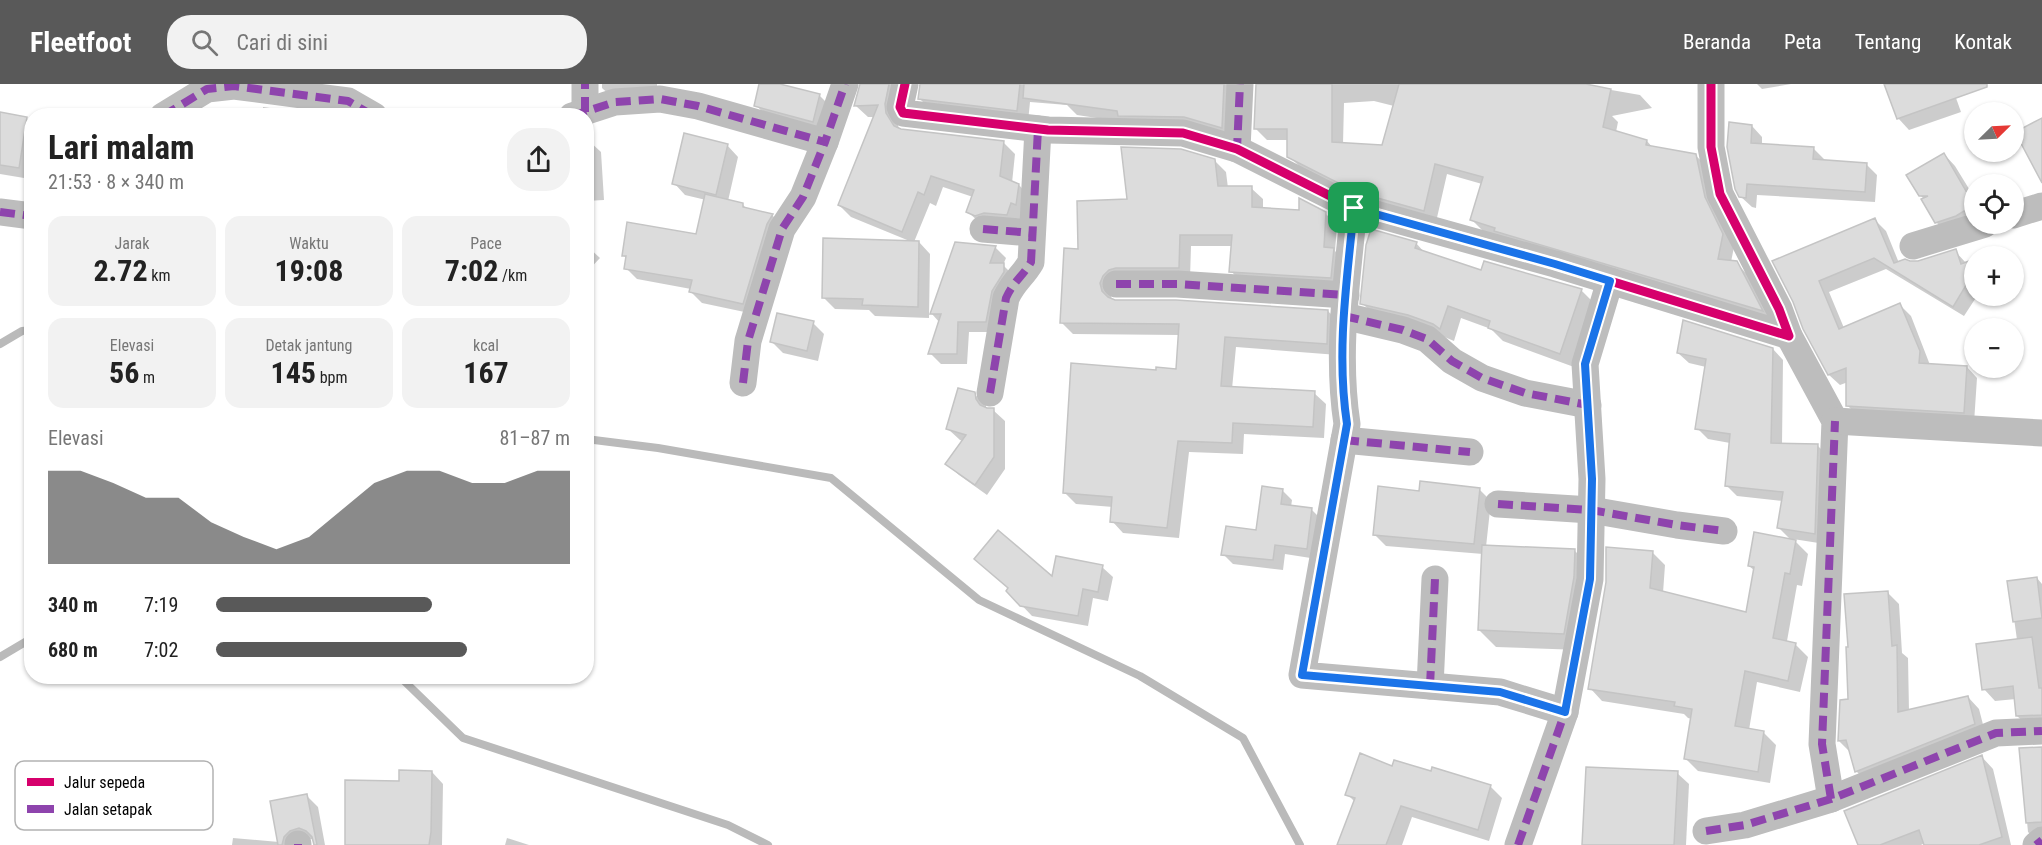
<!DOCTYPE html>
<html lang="id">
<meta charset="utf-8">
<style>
body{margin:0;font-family:"Roboto Condensed",sans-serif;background:#f2f2f2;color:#222;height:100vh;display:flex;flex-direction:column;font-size:22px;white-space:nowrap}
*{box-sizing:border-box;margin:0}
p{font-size:20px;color:#767676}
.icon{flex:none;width:33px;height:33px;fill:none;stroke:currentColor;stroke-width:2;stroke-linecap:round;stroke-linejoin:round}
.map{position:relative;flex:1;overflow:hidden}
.panel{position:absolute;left:24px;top:24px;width:570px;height:576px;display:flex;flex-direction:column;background:#fff;border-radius:24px;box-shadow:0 2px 4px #0004}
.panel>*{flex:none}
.needle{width:39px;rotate:66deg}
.fabs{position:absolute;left:1964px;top:18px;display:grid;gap:12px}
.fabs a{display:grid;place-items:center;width:60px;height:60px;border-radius:50%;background:#fff;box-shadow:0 2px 4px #0004;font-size:30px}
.pin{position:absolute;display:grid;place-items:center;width:51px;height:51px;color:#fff;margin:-26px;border-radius:12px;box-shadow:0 3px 9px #0006}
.round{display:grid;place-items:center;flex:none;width:63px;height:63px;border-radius:24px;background:#f2f2f2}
.head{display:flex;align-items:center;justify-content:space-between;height:102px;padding:0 24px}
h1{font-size:33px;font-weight:700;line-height:45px}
.figures{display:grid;grid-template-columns:repeat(3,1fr);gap:9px;height:102px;padding:6px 24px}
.figures div{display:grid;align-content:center;border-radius:15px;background:#f2f2f2;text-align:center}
.figures b{font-size:30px;font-weight:700}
.figures small{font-size:16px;font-weight:400}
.figures p{font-size:16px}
.chart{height:168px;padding:12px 24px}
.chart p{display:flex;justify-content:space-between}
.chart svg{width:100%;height:108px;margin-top:6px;fill:#595959;opacity:.7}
ul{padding:0 24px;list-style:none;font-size:20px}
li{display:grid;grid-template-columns:96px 72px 1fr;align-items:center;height:45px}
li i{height:15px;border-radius:8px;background:#595959}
header{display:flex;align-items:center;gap:36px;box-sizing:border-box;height:84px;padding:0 30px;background:#595959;color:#fff}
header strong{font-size:28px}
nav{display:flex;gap:33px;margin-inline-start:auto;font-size:21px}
.search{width:420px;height:54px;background:#f2f2f2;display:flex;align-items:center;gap:15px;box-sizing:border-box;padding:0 21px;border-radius:24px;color:#767676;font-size:22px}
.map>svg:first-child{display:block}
</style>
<header>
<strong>Fleetfoot</strong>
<div class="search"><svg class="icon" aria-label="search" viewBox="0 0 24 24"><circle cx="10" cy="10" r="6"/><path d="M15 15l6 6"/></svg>Cari di sini</div>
<nav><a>Beranda</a><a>Peta</a><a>Tentang</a><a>Kontak</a></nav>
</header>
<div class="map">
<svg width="2042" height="761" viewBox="0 0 2042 761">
<rect width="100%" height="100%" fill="#fff"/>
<g fill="#0003" fill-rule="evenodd">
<polygon points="602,0 657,0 657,11 614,15 602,4"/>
<polygon points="761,0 774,0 819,11 831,23 825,49 767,33 756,21"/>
<polygon points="861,0 907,0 896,32 899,45 1003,58 1015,70 1012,99 1019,101 1030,113 1019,142 980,139 968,128 973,113 943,103 936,122 930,119 914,158 919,158 930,170 929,234 875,232 869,226 835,225 824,214 912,158 851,133 839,121 875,33 868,33 856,22"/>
<polygon points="921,0 1242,0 1234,55 1077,31 1067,21 1030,18 1028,38 931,26 919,14"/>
<path d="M 1257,0 L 1577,0 L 1640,11 L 1652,24 L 1612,32 L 1618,38 L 1616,48 L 1647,57 L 1653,64 L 1695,71 L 1708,83 L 1734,163 L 1731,178 L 1736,179 L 1748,191 L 1772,238 L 1484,148 L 1472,136 L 1482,100 L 1447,90 L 1436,138 L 1367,118 L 1301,84 L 1289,72 L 1289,56 L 1267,56 L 1255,44 ZM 1374,17 L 1394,22 L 1383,62 L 1343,60 L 1344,19 Z"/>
<polygon points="1757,0 1791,0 1762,5"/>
<polygon points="1885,0 1951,0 1961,28 1909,46 1898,34"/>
<polygon points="263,23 284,26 289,32 263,32"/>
<polygon points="0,30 26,34 32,39 30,95 0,90"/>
<polygon points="1752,42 1762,53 1762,61 1813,64 1824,75 1824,78 1866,80 1877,91 1875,118 1757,111 1756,124 1752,123 1740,112"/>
<polygon points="586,57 589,57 601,68 604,116 586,117"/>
<polygon points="727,61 738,73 728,117 743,121 747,125 772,131 783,142 754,230 702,219 691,208 691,205 637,195 626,184 627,175 623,171 697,152 706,116 685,111 674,99"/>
<polygon points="1944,70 1955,82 1974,113 1974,140 1948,150 1936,138 1924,115 1920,111"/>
<polygon points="1214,76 1226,88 1228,104 1251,104 1263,115 1263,125 1325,129 1337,141 1335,167 1345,177 1342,205 1242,199 1231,187 1233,162 1191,162 1190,195 1111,212 1112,216 1328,227 1339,239 1338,271 1236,263 1232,305 1314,309 1326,320 1324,354 1244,350 1243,370 1189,368 1179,454 1123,449 1112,437 1113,423 1076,420 1064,408 1158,288 1178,286 1179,251 1073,250 1062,239 1080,167 1129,117"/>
<polygon points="1875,136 1886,147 1899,179 1918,179 1955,167 1966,179 1974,176 1974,212 1977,212 1964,232 1886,185 1829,208 1844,244 1900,221 1911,232 1930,281 1967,283 1977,294 1974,339 1858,332 1847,321 1848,298 1840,301 1829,291 1805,245 1794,217"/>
<polygon points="1416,159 1425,169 1482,188 1581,206 1595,220 1574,283 1503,257 1491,245 1461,234 1454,257 1423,244 1376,233 1362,219"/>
<polygon points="586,161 600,174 586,189"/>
<polygon points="995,163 1006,174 1003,181 1014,192 997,248 969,248 967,280 941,280 930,269 940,239 932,230"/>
<polygon points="813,239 824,250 818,277 783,269 772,258"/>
<polygon points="1773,265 1783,276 1782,361 1818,362 1828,372 1825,460 1793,455 1808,470 1802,502 1797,501 1787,557 1795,560 1808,573 1800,608 1757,598 1749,646 1764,649 1776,661 1770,699 1698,687 1685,674 1692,635 1688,634 1684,630 1602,617 1590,604 1652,468 1665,481 1663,509 1748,529 1755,487 1749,482 1792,457 1779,444 1783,417 1737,412 1726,401 1730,359 1708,355 1697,344 1706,283 1689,279 1678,269"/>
<polygon points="974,310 986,321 986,326 993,326 1005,337 1005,385 987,411 959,391 947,380 963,357 960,356 948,345"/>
<polygon points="1479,405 1491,417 1486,463 1574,466 1591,483 1580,566 1496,563 1479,546 1483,470 1386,462 1374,450 1421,409"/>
<polygon points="1282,406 1292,416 1291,423 1311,425 1322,436 1317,475 1285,470 1283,486 1233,480 1223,470 1257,448"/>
<polygon points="976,475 1053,495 1102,483 1113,493 1108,517 1093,514 1088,542 1032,532 1008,507 1009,505"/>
<polygon points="2037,494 2042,500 2042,643 2029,643 2017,632 2016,615 1995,617 1984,605 2017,556 2009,498"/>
<polygon points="1888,509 1899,520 1902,569 1908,574 1909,627 1968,613 1979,625 1986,652 1868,699 1857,688 1851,669 1839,657 1849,616"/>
<polygon points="2042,664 2042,757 2039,759 2028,748 2020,665"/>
<polygon points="1982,673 1993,685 2011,761 1926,761 1925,759 1921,761 1859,761 1846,727"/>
<polygon points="1393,684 1432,689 1433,685 1491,703 1502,714 1489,757 1412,733 1402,761 1338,761 1355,718 1347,710"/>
<polygon points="1588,685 1677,689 1689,700 1686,761 1584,761"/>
<polygon points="432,688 443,700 442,761 346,761 347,697 400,698"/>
<polygon points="307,712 318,723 325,761 315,761 314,756 311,755 301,758 298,761 232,761 233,754 279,758"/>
<polygon points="507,754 529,761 505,761"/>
</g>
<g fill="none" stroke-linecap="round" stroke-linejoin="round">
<g stroke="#bababa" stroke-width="8">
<polyline points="0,260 22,247 32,246"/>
<polyline points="586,355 658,364 831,394 979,516 1140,592 1243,654 1300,761"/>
<polyline points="0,573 32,554"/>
<polyline points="399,592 463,654 728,741 768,761"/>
</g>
</g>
<g fill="#dcdcdc" stroke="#c4c4c4" stroke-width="1.5">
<polygon points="759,0 780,0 820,10 813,38 754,22"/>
<polygon points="860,0 889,0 885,20 886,29 894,42 901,45 1004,57 1000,92 1019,100 1016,121 1011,119 1007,131 984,129 975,132 966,128 974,106 931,92 924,111 918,108 902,148 838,121 878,21 854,22"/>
<polygon points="920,0 1020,0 1017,27 918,15"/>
<polygon points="1024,0 1224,0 1222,44 1184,33 1118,32 1117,27 1023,14"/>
<polygon points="1256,0 1332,0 1332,58 1382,61 1399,0 1586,0 1611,5 1603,43 1647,56 1646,61 1696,70 1705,113 1723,150 1718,175 1737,177 1763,227 1494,147 1495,144 1470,136 1483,93 1435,80 1424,127 1374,113 1376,107 1354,107 1287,73 1287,45 1254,45"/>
<polygon points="1884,0 1987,0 1987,3 1897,35"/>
<polygon points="0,28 27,33 19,84 0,81"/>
<polygon points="2042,34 2042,99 2015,48"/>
<polygon points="1729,38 1752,41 1751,59 1814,63 1813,75 1867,79 1865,108 1747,100 1746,114 1739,113 1735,105 1727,63"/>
<polygon points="684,49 728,60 716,111 672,100"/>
<polygon points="1121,63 1181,65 1215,75 1218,102 1252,102 1252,123 1299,126 1299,114 1326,128 1324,163 1334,164 1331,194 1229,188 1232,151 1180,151 1179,184 1116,184 1109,186 1103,192 1100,199 1102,207 1108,213 1115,216 1176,216 1328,226 1327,260 1225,253 1221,302 1315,307 1313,343 1233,339 1232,359 1178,357 1167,444 1110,438 1112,413 1063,409 1071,279 1156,286 1156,283 1176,285 1179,240 1060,239 1064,164 1078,165 1077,117 1127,115"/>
<polygon points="1944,69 1974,121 1956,132 1935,139 1921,115 1928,112 1919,112 1906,91"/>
<polygon points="705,110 743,119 743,123 773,130 767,140 743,220 689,208 692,196 624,185 626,172 622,172 627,138 696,150"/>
<polygon points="1875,134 1894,179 1905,175 1910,177 1918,177 1956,165 1961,180 1974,175 1974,188 1953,223 1874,174 1819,197 1839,245 1900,219 1920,267 1919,279 1967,282 1964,329 1846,322 1846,284 1828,291 1803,245 1793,218 1772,177"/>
<polygon points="1371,145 1417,158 1415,164 1481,186 1484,177 1582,205 1560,270 1488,244 1490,237 1448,222 1440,245 1433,240 1408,231 1360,220 1366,161"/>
<polygon points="823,154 919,157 918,223 862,221 863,215 822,214"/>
<polygon points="955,158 996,162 990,179 1004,179 1004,188 992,207 986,238 958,238 957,270 928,270 941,230 930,230"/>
<polygon points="777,229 814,237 807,267 770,258"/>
<polygon points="1683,236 1773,264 1771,359 1818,360 1815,450 1777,444 1783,408 1725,402 1730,350 1695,345 1706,275 1677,269"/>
<polygon points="958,304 975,308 976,315 980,321 987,324 994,324 994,373 975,401 945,380 966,351 946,345"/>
<polygon points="1420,397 1480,404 1474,460 1373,451 1378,402 1419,407"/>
<polygon points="1262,402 1283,405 1281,420 1312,424 1307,465 1275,461 1273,476 1221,471 1226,442 1256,446"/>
<polygon points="998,446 1052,492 1056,472 1103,481 1098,508 1083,505 1078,532 1020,522 1006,507 1008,504 974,475"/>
<polygon points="1754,448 1796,456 1790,490 1785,489 1773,554 1796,559 1788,597 1745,587 1735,642 1764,647 1758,688 1684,675 1692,625 1674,622 1675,618 1588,605 1606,498 1606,463 1653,467 1650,504 1746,528 1754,483 1748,482"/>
<polygon points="1482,461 1575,465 1574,493 1564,550 1478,546"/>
<polygon points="2037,493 2042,534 2013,538 2007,497"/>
<polygon points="1888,507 1892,562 1897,561 1898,628 1968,612 1975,640 1855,688 1846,656 1838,657 1840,616 1848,615 1846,563 1848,563 1844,510"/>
<polygon points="2032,553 2039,604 2042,604 2042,631 2016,632 2013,602 1982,606 1976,560"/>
<polygon points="2042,663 2042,738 2026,739 2019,664"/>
<polygon points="1360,669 1392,682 1394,676 1431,687 1432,683 1491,701 1478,746 1401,722 1386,761 1337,761 1355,714 1345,711"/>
<polygon points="1982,671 2002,753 1979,761 1924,761 1919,746 1880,761 1858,761 1844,727"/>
<polygon points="1586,683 1678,687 1674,761 1582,761"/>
<polygon points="399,686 432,687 431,748 429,761 345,761 345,696 399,697"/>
<polygon points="307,710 317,761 314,761 312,753 306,747 299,744 290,747 284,753 282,761 278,761 270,717"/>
</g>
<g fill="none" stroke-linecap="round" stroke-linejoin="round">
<g stroke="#bdbdbd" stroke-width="27">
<polyline points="905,0 900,23 903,29 1048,46 1183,49 1237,65 1354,124 1555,180 1789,252 1779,225 1720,110 1711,63 1711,0"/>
<polyline points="585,28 585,0"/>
<polyline points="163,32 207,5 234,2 348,17 374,32"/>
<polyline points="572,32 615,18 660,15 698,22 825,58 845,0"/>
<polyline points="1237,65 1240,0"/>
<path d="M 1354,124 C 1347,196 1336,268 1347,340 L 1302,591 L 1500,608 L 1565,628"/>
<polyline points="0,128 32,132"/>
<polyline points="2013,131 2042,122"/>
<polyline points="983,145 1032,149"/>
<polyline points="1913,162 1985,140"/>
<polyline points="1116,200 1177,200 1346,211"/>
<polyline points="1344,232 1403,246 1427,255 1452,277 1482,294 1525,309 1588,321"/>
<polyline points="1789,252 1835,337 1822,660 1831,715"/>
<polyline points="743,299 748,257 782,145 803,113 825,58"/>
<path d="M 990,309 L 1006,214 C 1013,198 1023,192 1031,178 L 1038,45"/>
<polyline points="1835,337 2042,349"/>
<polyline points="1344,356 1470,368"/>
<polyline points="1498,420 1591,426 1677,441 1724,447"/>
<polyline points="1430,602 1435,495"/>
<polyline points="1706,747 1745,741 1831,715 1996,649 2042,647"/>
<polyline points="298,761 298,760"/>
<polyline points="1518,761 1565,628 1590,495 1592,395 1585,280 1610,197"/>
<polyline points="2036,761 2042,756"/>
</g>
<g stroke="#8e44ad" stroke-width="8" stroke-dasharray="15 8" stroke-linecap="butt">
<polyline points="585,28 585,0"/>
<polyline points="163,32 207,5 234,2 348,17 374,32"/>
<polyline points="572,32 615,18 660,15 698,22 825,58 845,0"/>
<polyline points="1233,64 1237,65 1240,0"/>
<polyline points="0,128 32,132"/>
<polyline points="983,145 1032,149"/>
<polyline points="1116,200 1177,200 1346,211"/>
<polyline points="1344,232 1403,246 1427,255 1452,277 1482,294 1525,309 1588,321"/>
<polyline points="743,299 748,257 782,145 803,113 825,58"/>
<path d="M 990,309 L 1006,214 C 1013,198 1023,192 1031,178 L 1038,45"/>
<polyline points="1344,356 1470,368"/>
<polyline points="1498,420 1591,426 1677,441 1724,447"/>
<polyline points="1430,602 1435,495"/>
<polyline points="1831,715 1822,660 1835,337"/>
<polyline points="1706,747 1745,741 1831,715 1996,649 2042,647"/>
<polyline points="298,761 298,760"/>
<polyline points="1518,761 1565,628 1590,495 1592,395 1585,280 1610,197"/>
<polyline points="2036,761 2042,756"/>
</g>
<defs>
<g id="cycleway">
<polyline points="905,0 900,23 903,29 1048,46 1183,49 1237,65 1354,124 1555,180 1789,252 1779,225 1720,110 1711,63 1711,0"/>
<path d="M 1354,124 C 1347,196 1336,268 1347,340 L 1302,591 L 1500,608 L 1565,628"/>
</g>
</defs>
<use href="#cycleway" stroke="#fff" stroke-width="13"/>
<use href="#cycleway" stroke="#d6006c" stroke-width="9"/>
</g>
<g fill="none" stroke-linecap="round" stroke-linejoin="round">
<defs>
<path id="route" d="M 1354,124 L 1555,180 L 1610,197 L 1585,280 L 1592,395 L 1590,495 L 1565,628 L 1500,608 L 1302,591 L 1347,340 C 1336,268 1347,196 1354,124 Z"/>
</defs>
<use href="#route" stroke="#fff" stroke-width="12"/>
<use href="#route" stroke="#1a73e8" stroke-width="8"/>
</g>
<rect x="15" y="677" width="198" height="69" rx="9" fill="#fff" stroke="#b2b2b2" stroke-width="1.5"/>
<rect x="27" y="694" width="27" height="8" fill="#d6006c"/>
<rect x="27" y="721" width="27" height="8" fill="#8e44ad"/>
<g font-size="16" fill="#000">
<text x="64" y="704">Jalur sepeda</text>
<text x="64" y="731">Jalan setapak</text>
</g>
</svg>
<div class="fabs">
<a><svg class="needle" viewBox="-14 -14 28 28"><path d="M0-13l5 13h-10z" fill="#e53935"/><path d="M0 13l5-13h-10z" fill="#767676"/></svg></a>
<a><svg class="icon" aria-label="locate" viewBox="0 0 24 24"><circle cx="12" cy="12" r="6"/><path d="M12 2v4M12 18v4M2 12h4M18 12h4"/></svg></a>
<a>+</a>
<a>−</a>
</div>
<div class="pin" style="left:1354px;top:124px;background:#1e9e55"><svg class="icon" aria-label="arrive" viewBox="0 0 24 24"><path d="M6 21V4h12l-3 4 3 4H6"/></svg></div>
<section class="panel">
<div class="head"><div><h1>Lari malam</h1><p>21:53 · 8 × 340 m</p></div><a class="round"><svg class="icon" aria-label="share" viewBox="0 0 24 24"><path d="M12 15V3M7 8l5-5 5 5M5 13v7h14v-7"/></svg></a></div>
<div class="figures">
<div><p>Jarak</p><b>2.72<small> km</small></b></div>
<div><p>Waktu</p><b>19:08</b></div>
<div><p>Pace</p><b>7:02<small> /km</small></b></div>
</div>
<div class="figures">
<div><p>Elevasi</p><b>56<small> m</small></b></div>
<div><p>Detak jantung</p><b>145<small> bpm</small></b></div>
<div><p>kcal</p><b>167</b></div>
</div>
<div class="chart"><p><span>Elevasi</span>81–87 m</p>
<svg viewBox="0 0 160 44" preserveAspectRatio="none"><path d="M0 44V6L10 6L20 11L30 17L40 17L50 27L60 33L70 38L80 33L90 22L100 11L110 6L120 6L130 11L140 11L150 6L160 6V44z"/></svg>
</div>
<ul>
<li><b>340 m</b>7:19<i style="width:61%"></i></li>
<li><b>680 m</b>7:02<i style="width:71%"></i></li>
</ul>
</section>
</div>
